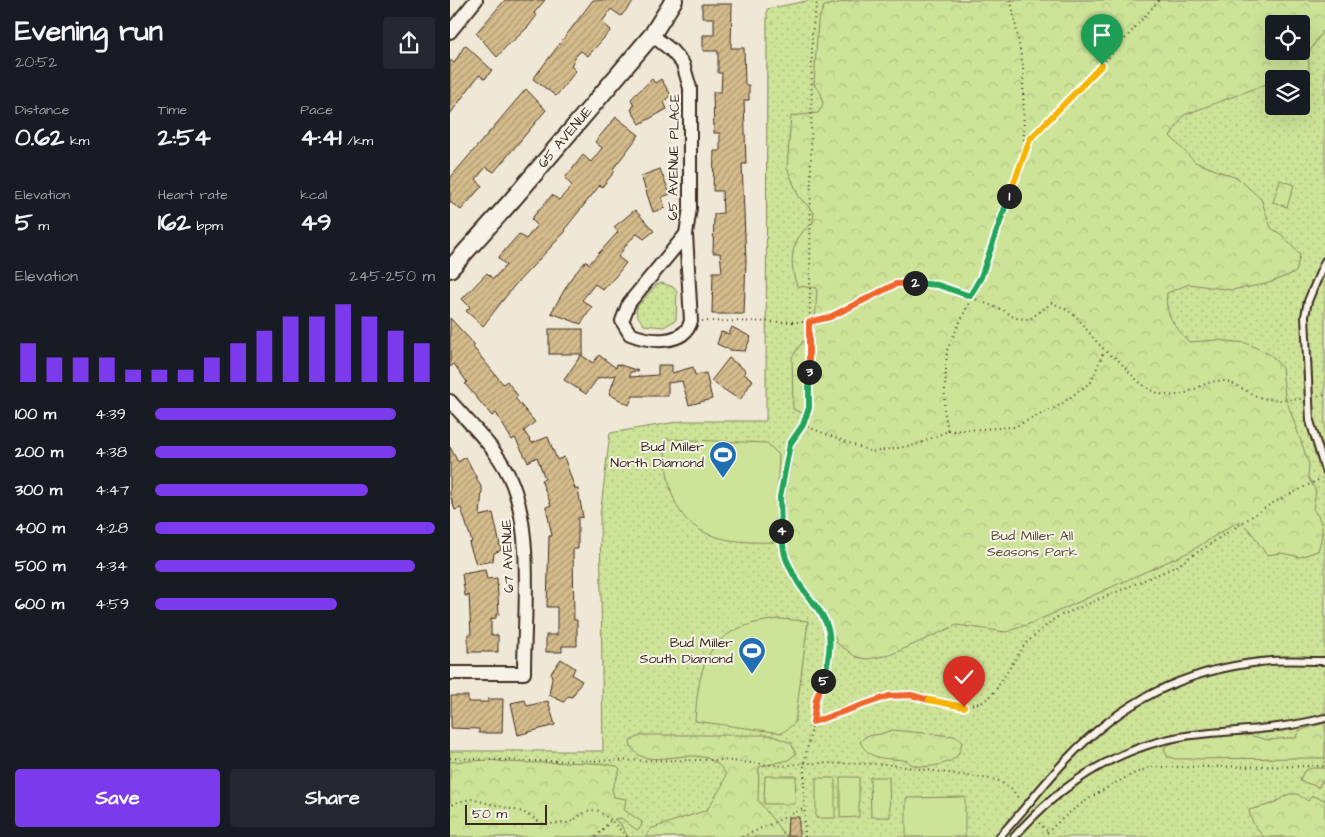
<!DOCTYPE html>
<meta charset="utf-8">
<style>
body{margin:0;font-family:"Architects Daughter",sans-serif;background:#242831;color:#f1f3f6;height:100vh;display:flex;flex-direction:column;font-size:19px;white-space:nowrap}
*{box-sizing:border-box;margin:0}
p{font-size:16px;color:#9ea1a6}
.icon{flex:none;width:28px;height:28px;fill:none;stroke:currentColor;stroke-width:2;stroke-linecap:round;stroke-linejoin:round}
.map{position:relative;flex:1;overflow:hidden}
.sheet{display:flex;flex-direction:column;background:#171b24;width:450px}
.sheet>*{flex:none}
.controls{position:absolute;left:815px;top:15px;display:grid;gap:10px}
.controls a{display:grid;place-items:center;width:45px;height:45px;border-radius:5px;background:#171b24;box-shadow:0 5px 20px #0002;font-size:25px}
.scale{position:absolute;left:15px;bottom:12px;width:82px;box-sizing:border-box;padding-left:5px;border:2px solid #3b2a1e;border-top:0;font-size:14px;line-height:18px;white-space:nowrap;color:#3b2a1e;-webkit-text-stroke:4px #f7f3e8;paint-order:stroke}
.pin{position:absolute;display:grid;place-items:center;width:42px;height:42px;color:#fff;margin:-51px -21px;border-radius:50% 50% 50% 0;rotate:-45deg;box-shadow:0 0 5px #0007}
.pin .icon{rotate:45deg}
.km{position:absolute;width:25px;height:25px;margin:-12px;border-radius:50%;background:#222;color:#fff;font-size:14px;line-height:25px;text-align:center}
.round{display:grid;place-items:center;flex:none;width:52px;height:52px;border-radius:5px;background:#242831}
.overview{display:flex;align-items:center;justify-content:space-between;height:85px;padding:0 15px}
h1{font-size:28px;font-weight:800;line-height:38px}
.metrics{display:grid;grid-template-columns:repeat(3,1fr);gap:8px;height:85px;padding:5px 15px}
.metrics div{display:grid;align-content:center}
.metrics b{font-size:25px;font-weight:800}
.metrics small{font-size:14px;font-weight:400}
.metrics p{font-size:14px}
.chart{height:140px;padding:10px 15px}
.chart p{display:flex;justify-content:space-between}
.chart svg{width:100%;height:90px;margin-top:5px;stroke:#7c3aed;stroke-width:6}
.button{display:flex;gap:10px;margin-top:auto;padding:10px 15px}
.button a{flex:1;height:58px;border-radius:5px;background:#7c3aed;color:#fff;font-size:20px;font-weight:800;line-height:58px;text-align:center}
.button a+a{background:#242831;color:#f1f3f6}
ul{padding:0 15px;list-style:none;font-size:16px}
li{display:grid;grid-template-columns:80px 60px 1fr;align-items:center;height:38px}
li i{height:12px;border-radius:6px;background:#7c3aed}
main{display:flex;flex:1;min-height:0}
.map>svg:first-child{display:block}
</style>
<main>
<section class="sheet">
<div class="overview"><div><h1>Evening run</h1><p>20:52</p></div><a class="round"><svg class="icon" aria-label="share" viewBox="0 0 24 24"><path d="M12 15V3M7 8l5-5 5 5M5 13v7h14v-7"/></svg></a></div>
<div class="metrics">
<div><p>Distance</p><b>0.62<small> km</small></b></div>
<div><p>Time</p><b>2:54</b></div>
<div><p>Pace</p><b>4:41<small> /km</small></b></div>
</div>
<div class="metrics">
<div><p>Elevation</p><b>5<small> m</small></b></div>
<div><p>Heart rate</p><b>162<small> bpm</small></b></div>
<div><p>kcal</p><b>49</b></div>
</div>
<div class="chart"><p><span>Elevation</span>245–250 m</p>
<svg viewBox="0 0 160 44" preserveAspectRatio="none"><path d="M5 44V25M15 44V32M25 44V32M35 44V32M45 44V38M55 44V38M65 44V38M75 44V32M85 44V25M95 44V19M105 44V12M115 44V12M125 44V6M135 44V12M145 44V19M155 44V25"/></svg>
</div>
<ul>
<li><b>100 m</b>4:39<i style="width:86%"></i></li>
<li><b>200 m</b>4:38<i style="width:86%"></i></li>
<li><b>300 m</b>4:47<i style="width:76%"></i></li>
<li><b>400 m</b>4:28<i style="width:100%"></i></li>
<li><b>500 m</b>4:34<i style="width:93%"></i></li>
<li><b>600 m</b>4:59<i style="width:65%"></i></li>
</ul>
<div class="button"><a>Save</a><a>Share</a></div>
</section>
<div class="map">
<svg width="875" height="837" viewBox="0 0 875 837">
<defs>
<pattern id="grass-dots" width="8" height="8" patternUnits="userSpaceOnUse" patternTransform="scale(1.25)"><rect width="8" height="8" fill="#cde398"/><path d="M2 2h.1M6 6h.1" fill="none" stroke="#b1c383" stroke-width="1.8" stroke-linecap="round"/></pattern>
<pattern id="forest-crowns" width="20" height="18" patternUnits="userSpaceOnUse" patternTransform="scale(1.25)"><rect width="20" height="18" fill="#cde398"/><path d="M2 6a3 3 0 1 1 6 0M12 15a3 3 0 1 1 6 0" fill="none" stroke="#b1c383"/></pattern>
<pattern id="building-hatch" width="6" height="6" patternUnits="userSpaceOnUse" patternTransform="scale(1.25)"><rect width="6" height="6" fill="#d5bc8c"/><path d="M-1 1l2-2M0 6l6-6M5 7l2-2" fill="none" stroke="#ae9972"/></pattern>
</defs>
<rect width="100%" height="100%" fill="#f0e8d6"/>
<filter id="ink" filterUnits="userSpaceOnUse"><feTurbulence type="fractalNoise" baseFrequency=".02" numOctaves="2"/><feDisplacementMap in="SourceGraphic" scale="10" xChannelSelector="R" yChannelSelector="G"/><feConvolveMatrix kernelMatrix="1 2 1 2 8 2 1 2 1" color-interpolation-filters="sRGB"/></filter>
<g filter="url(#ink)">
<g fill="url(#grass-dots)" stroke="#84865b" fill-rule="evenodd">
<path d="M 361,0 L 875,0 L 875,837 L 0,837 L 0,751 L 153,751 L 150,516 L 160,433 L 233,421 L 316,421 L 317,9 ZM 824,24 L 851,24 L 851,51 L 824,51 ZM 824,79 L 851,79 L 851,106 L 824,106 Z"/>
<polygon points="212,283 223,287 227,292 226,320 214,327 194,325 187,315 186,308 206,285"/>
</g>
<g fill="url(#forest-crowns)" stroke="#84865b" fill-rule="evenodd">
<path d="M 403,0 L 875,0 L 875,28 L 858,54 L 860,82 L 851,101 L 851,79 L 824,79 L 824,88 L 819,83 L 734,115 L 720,136 L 745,162 L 789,179 L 811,199 L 821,228 L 832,235 L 850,255 L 846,272 L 816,284 L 781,290 L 739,284 L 717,293 C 714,314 725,327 739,342 L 767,340 L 796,343 L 821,355 L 832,368 L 835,396 L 859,464 L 858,477 L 866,491 L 863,509 C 875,524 873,533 868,551 L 850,557 L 831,553 L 817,555 C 805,540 805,533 789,521 L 739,552 L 582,623 L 556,632 L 507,625 L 440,655 L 417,659 L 406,657 L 387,643 L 370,603 L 357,590 L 339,559 L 334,524 L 334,500 L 345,440 L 360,417 L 343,409 L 342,357 L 365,324 L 367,288 L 347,286 C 338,262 341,237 363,223 L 364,212 L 349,197 L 337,168 L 341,116 L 368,113 L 373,105 L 371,93 L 364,85 L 368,21 L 374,6 ZM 824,24 L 851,24 L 851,51 L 824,51 Z"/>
<polygon points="830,180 844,185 837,207 823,202"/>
<path d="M 875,723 L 875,758 L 725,759 L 717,756 L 714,748 C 726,737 778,735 795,735 C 803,735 811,739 818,740 C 827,740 836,737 846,738 L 848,731 Z"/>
<path d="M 442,730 L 504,736 L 512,740 C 511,747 510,753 505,758 C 496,765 474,769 463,765 C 459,764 458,760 454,760 C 435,758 420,761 410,742 L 416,736 L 431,734 Z"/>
<path d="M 192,735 L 320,735 L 341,743 L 346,754 L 338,760 L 309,767 L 308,800 L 336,837 L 196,837 L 200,829 L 257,810 L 273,784 L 276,774 C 256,739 210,768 189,755 C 186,753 183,750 181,747 L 180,741 Z"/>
<path d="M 40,760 C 83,767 125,758 167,766 L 170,769 L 162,789 L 164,797 L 176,799 L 174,810 L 192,822 L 191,827 L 187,830 L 171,818 L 164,819 L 170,823 L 178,837 L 0,837 L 0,762 Z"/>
<path d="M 862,768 L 875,768 L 875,780 L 871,782 L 869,787 L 850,781 C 852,773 854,770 862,768 Z"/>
<path d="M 839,794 L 847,794 L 858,801 L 862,796 L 875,800 L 875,837 L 814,837 C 806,828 801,822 799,810 L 822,804 Z"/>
</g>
<g fill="#cde398" stroke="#84865b">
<path d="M 215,439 L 317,443 L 329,455 L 325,542 C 244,545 215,521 215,439 Z"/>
<path d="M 330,619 L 358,621 L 345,723 L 332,733 L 245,721 C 249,656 261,626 330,619 Z"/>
<polygon points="315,776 346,776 345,804 314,804"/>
<polygon points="390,777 409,777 409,817 390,818"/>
<polygon points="420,777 439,777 440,817 421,817"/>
<rect x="366" y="778" width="19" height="40"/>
<polygon points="515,797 515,837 456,837 456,798"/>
</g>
<g fill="url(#building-hatch)" stroke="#3b2a1e">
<polygon points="55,0 95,0 84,13 87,15 78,27 61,43 60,42 47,57 26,33"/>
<polygon points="143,0 185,0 171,16 161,9 152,22 161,30 138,56 131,51 125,57 121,66 126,71 106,96 83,79"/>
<polygon points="252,4 282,4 281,48 294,48 295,85 299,85 299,100 294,100 296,164 292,164 296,261 294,314 262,314 263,272 272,272 270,253 263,253 264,214 273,213 272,191 263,191 264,151 270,151 270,133 264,133 263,92 271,92 272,73 268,73 268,51 253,51 253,35 264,35 264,18 252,18"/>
<polygon points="15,45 42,70 35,79 29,75 0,114 0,60 4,63"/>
<polygon points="202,79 205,83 211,79 221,95 214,102 217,109 190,124 181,110 184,105 181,99"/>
<polygon points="76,89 96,110 44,172 36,167 26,179 32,186 11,210 0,202 0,178"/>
<polygon points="166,117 189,135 163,169 165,171 152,187 150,185 114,230 116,231 64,286 33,326 16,311 20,307 12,299 37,273 43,279 56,265 48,258 69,234 76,239 87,225 81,219 102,195 109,200 122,186 115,178 133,155 141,162 152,148 145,142"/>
<polygon points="210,169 220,194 212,197 215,208 203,212 191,176"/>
<polygon points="185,210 204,231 194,239 187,234 178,242 168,257 176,263 165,277 153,290 145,284 132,300 142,307 131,324 101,313 122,277 136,261 139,264 168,232 164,227"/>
<polygon points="0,318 25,345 23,347 53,384 57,381 68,396 65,398 85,422 74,431 82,443 98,437 107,460 114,457 125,489 128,489 133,517 128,518 128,549 123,549 124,620 127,620 127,646 112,646 112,652 96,652 96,635 107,635 107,607 97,607 99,536 102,536 96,507 101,505 91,480 95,479 87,457 78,462 65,438 62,440 46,413 42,416 15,384 17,382 4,364 0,367"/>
<polygon points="282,327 301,337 295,351 280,350 267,344 271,332 279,334"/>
<rect x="99" y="329" width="34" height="25"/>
<polygon points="131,355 143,363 149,355 166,368 167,364 189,371 180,372 180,377 208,375 208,365 222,365 222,373 243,367 245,375 256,373 262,399 239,405 232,381 218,383 218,396 183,396 179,405 159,394 166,375 148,378 136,394 114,380"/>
<polygon points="279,358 295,370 294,374 303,380 290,400 261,381"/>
<polygon points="0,447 8,462 16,457 32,489 30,516 43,513 51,550 44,553 43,561 26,564 19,543 22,542 11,508 5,510 0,495"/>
<polygon points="35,570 37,579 47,578 49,614 46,615 46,618 41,619 41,635 48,635 48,652 18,652 18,635 21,635 19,595 15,596 12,574"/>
<polygon points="111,659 125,668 122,675 132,681 122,697 118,696 114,702 99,695 102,678 101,673"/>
<polygon points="1,696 18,696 18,702 38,702 38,699 53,699 52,733 29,733 29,729 1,728"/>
<polygon points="75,700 77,706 98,701 105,725 68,735 61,703"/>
<polygon points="338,817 349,817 349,836 337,836"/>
</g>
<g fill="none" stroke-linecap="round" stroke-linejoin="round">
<defs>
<g id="service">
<polyline points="875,261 858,301 855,316 860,421 875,470"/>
<path d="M 549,837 C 573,812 593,784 617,759 C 671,702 732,671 810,662 C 831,659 854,661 875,661"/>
<path d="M 564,837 C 613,781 676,741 751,734 C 793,730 834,729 875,718"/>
</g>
<g id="minor">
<polyline points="0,32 26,0"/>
<polyline points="202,35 221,50 233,64 240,88 240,208 236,234"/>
<path d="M 236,234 L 241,321 C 234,346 199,342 180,334 L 172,321 L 179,303 Z"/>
<path d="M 0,401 C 20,424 46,448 59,476 C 84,528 74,615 74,673 L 0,673"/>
</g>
<g id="tertiary">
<path id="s1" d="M 0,269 L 63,199 L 202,35 L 224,0"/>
</g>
</defs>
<use href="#service" stroke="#3b2a1e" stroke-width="10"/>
<use href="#minor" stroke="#3b2a1e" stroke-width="16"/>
<use href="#tertiary" stroke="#3b2a1e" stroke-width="20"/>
<g stroke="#3b2a1e" stroke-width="2" stroke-dasharray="1 4" stroke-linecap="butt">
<polyline points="561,0 573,66 574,148"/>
<path d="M 252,321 L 359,322 L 380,317 L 446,284 L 468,283 L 488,285 L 553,310 L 565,318 L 580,319 L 602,303 C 635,315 632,330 655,350 C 658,354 663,356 667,359 C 680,372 690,387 708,393 C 738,403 750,378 774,381 C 786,383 797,393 809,397 C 822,401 837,400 851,399"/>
<polyline points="868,396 875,395"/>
<polyline points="353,425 422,452 466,445 498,431 494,409 497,350 531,277 574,151 587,131 652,65 709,0"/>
<polyline points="498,431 564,427 610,405 641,382 654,351"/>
<path d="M 363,723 C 364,693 386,664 380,633 C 375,610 356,596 344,576 C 322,537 331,487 340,445 C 342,438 348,432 352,426 C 355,420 357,414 359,408 L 362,34 L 367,1 L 374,0"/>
<polyline points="0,758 78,761 271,760 333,766 354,763 435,764 547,780 561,788 570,800"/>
<polyline points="0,809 4,803 21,799 73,812 93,824 119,823 137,811 147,810 161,820"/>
<polyline points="589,823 598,832"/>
<polyline points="146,837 161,820 177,837"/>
<polyline points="292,837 353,809"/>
<polyline points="355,837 354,763 363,723 450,695 514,707 533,702 543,694 575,644 605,618 725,567 821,504 872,478"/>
<path d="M 594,837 C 614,811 671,776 702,767 L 875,766"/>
</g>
<use href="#service" stroke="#f7f3e8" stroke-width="6"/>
<use href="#minor" stroke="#f7f3e8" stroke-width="12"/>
<use href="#tertiary" stroke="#f7f3e8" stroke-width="16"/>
</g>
</g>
<g fill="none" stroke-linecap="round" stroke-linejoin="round" filter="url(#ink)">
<defs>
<polyline id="split-1" points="559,196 580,139 652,65"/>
<polyline id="split-2" points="465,283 488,285 520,296 531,277 559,196"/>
<polyline id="split-3" points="359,372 359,322 380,317 446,284 465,283"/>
<polyline id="split-4" points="331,531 330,497 340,444 353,425 359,408 359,372"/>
<path id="split-5" d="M 331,531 C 333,540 333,552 337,561 C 361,617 394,608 373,681"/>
<polyline id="split-6" points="373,681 366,699 363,722 439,696 461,695 479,700"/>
<polyline id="split-7" points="479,700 514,707"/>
</defs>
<use href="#split-1" stroke="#fff" stroke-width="10"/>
<use href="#split-2" stroke="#fff" stroke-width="10"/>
<use href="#split-3" stroke="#fff" stroke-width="10"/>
<use href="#split-4" stroke="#fff" stroke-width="10"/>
<use href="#split-5" stroke="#fff" stroke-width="10"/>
<use href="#split-6" stroke="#fff" stroke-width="10"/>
<use href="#split-7" stroke="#fff" stroke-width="10"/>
<use href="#split-1" stroke="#f5b400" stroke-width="6"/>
<use href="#split-2" stroke="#22a559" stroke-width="6"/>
<use href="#split-3" stroke="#f0652b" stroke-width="6"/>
<use href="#split-4" stroke="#22a559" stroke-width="6"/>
<use href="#split-5" stroke="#22a559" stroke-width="6"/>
<use href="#split-6" stroke="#f0652b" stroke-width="6"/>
<use href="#split-7" stroke="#f5b400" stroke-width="6"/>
</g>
<defs>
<symbol id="stadium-pin" viewBox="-11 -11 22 30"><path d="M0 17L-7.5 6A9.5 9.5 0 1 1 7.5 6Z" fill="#1f6fb2" stroke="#f7f3e8"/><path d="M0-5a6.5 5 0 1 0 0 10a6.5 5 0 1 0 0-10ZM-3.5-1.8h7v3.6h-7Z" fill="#fff"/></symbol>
</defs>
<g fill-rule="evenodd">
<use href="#stadium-pin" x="257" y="439" width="32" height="43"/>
<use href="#stadium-pin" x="286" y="635" width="32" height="43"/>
</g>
<g text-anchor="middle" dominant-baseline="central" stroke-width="4" stroke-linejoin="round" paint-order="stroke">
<g font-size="14" fill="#3b2a1e" stroke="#f7f3e8">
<text stroke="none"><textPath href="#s1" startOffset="175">65 AVENUE</textPath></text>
<text transform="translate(224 157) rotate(-89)">65 AVENUE PLACE</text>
<text transform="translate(58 556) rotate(-92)">67 AVENUE</text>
</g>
<g font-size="14" fill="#3b2a1e" stroke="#f7f3e8" text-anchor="end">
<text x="254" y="447">Bud Miller<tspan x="254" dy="16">North Diamond</tspan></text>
<text x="283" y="643">Bud Miller<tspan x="283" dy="16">South Diamond</tspan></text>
</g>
<g font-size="14" fill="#584f36" stroke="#f7f3e8">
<text x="582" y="536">Bud Miller All<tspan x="582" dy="16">Seasons Park</tspan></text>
</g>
</g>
</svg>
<div class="controls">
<a><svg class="icon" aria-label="locate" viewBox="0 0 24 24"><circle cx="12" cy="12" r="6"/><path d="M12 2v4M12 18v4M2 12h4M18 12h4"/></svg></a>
<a><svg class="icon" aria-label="layers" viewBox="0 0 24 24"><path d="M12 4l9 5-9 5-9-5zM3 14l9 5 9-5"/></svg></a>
</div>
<div class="scale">50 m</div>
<div class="pin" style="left:652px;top:65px;background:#1e9e55"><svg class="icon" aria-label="arrive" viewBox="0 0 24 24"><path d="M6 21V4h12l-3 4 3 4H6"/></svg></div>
<div class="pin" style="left:514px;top:707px;background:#d93025"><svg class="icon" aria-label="check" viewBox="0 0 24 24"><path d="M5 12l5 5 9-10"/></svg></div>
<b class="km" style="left:559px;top:196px">1</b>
<b class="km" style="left:465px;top:283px">2</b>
<b class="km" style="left:359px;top:372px">3</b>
<b class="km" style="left:331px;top:531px">4</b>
<b class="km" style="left:373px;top:681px">5</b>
</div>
</main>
